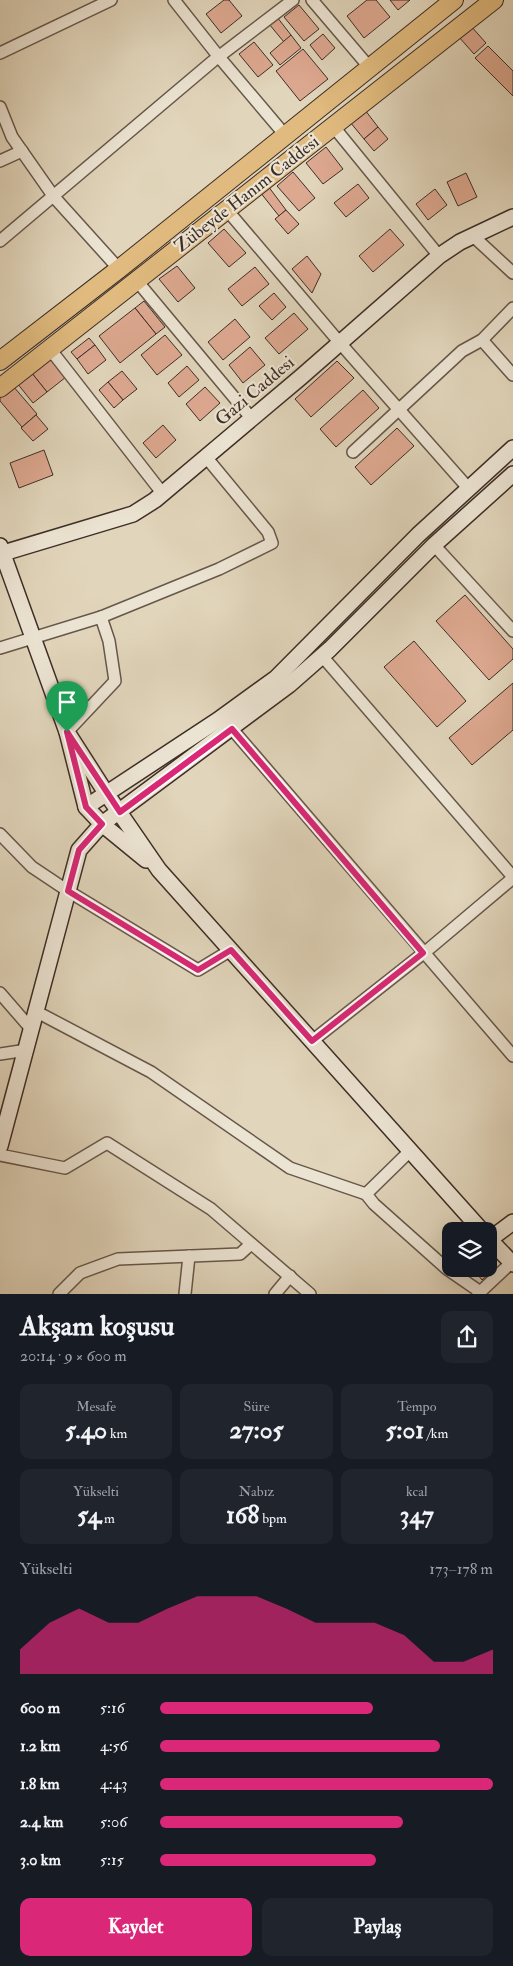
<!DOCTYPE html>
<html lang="tr">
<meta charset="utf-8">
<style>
body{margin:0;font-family:"IM FELL Double Pica",serif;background:#20242c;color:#f1f3f6;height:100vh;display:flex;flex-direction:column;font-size:19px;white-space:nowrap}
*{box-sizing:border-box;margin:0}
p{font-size:16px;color:#9ea1a6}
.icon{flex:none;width:28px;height:28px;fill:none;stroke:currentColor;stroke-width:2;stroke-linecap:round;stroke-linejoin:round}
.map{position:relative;height:1294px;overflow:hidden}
.details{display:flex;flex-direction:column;background:#171b24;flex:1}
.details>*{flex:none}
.controls{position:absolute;left:442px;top:1222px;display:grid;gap:10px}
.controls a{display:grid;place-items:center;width:55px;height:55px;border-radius:10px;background:#171b24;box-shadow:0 5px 20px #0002;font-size:25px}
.pin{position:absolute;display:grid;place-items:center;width:42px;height:42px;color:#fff;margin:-51px -21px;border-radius:50% 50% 50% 0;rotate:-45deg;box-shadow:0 0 5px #0007}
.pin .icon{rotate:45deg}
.round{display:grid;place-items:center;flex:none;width:52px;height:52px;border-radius:10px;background:#20242c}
.summary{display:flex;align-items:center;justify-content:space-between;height:85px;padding:0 20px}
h1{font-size:28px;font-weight:800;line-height:38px}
.metrics{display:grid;grid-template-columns:repeat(3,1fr);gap:8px;height:85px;padding:5px 20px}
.metrics div{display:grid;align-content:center;border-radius:10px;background:#20242c;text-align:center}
.metrics b{font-size:25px;font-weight:800}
.metrics small{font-size:14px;font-weight:400}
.metrics p{font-size:14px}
.chart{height:140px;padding:10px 20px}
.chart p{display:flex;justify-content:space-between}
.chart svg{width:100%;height:90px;margin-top:5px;fill:#db2777;opacity:.7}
.action{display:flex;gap:10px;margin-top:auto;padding:10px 20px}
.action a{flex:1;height:58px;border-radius:10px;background:#db2777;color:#fff;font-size:20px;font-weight:800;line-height:58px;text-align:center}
.action a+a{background:#20242c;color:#f1f3f6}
ul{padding:0 20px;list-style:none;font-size:16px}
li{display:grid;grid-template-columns:80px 60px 1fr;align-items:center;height:38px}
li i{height:12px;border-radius:6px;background:#db2777}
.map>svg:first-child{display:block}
</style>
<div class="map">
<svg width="513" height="1294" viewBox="0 0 513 1294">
<rect width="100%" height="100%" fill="#e1d5bb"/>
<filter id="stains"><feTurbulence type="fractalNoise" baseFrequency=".004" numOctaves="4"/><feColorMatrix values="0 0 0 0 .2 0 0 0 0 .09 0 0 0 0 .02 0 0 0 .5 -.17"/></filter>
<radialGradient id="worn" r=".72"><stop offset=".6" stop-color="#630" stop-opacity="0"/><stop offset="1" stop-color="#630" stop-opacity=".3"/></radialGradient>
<g fill="#dda890" stroke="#3d2d26">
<polygon points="224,0 229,0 242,16 221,33 206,14"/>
<polygon points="367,0 376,0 390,17 364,38 347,16"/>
<polygon points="390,0 410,0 398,10"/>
<polygon points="299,5 319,29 304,41 284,17"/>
<polygon points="277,17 291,35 284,42 269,24"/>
<polygon points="470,25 486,43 474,54 458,36"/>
<polygon points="323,34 335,48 322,60 310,45"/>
<polygon points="291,35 301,48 280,65 270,53"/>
<polygon points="254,42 273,65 258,77 239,54"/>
<polygon points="488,46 513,71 513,96 475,58"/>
<polygon points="303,49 328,79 300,101 276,71"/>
<polygon points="365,110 378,127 364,139 350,122"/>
<polygon points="378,127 388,139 374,151 364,139"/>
<polygon points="326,147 343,169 323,184 306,163"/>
<polygon points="293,172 315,198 299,211 277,186"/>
<polygon points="466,173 477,197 458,206 447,182"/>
<polygon points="358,184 369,198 346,217 334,203"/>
<polygon points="268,186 286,210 279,216 260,192"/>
<polygon points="435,189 447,205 428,220 416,204"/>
<polygon points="286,210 299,224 288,234 275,219"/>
<polygon points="224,229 246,253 229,267 208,243"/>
<polygon points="390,229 404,245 373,272 359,256"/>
<polygon points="307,256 321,274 312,293 292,269"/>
<polygon points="177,266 195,288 178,302 159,279"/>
<polygon points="255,267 269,284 242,306 228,289"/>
<polygon points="274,293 286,307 272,320 259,306"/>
<polygon points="144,301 165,327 156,334 135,308"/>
<polygon points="135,308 156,334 120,363 99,336"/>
<polygon points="294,313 308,329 279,354 265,338"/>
<polygon points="235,319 250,337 223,360 208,342"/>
<polygon points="165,335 182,355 157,375 141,355"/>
<polygon points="89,338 95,345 77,359 71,352"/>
<polygon points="95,345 106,360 88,374 77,359"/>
<polygon points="250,347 265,365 243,383 229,365"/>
<polygon points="50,357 66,377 47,392 31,372"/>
<polygon points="337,361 354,378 311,417 295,399"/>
<polygon points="187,366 199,380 179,397 168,383"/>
<polygon points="122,371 137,389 123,400 108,382"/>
<polygon points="31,372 47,392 33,403 17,383"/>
<polygon points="108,382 123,400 114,408 99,390"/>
<polygon points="13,386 37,414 22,427 0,401 0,396"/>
<polygon points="205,387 220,403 200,421 186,404"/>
<polygon points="363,390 379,408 336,447 320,429"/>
<polygon points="36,415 48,429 33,441 21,428"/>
<polygon points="163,425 176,440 156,458 143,443"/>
<polygon points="397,428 414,446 371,485 355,467"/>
<polygon points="44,450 53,475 19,488 10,463"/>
<polygon points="465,595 513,649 513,659 489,680 436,621"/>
<polygon points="414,641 466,701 437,727 384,667"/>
<polygon points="513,683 513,730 472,765 449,738"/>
<polygon points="489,1257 497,1267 482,1280 473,1269 489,1269"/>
</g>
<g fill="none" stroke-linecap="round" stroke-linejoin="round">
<defs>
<g id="street">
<polyline points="174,0 219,57 285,135"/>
<polyline points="312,0 370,68"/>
<polyline points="0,53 111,0"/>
<polyline points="0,107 12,137 54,197 119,269"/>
<polyline points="333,126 439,256"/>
<polyline points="0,161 22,151"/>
<polyline points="227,210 340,343 469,489"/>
<polyline points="473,236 513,273"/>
<polyline points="0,241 213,61 293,0"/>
<polyline points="137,281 252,419"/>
<polyline points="482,340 513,375"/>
<polyline points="50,349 163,494"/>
<polyline points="353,452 462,351 482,340 513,308"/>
<polyline points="434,545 513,631"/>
<polyline points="0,648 101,617 219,569 272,543 268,532 206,457"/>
<polyline points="322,656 513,877"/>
<polyline points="232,729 513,1056"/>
<polyline points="67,732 115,681 109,641 101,617"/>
<polyline points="0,834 32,867 68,891 198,970 231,950"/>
<polyline points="0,993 32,1030"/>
<polyline points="37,1012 151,1072 290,1168 366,1194 374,1204 447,1269 479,1291"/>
<polyline points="312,1041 430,948 513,878"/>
<polyline points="0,1054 27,1050"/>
<polyline points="0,1155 65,1168 107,1143 211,1209 310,1294"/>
<polyline points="366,1194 410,1151"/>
<polyline points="59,1294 80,1273 118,1259 240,1254 251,1244"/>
<polyline points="185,1294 189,1256"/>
<polyline points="275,1294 290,1276"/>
<polyline points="478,1294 512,1262"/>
</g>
<g id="secondary">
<polyline points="0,546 67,732 86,807 102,824 146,860"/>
<polyline points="0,554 133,514 155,500 301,377 439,256 460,242 513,217"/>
<polyline points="67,732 106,793 159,870 482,1231"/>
<polyline points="86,807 218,720 276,678 418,535 513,448"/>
<polyline points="0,1146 79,850 102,824 289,685 330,649 434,545 513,474"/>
<polyline points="489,1239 513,1264"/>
<polyline points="489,1240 513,1222"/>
</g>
<g id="primary">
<polyline points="0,361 119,269 454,0"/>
<polyline points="0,388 494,0"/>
</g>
</defs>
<use href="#street" stroke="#66574b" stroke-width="14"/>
<use href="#secondary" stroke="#3d2d26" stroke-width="18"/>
<use href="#primary" stroke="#3d2d26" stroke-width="20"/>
<use href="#street" stroke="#ece4d3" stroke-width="11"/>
<use href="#secondary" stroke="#ece4d3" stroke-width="15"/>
<use href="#primary" stroke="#e0ba7e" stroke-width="18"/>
</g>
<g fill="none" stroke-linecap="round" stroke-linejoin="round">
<defs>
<polygon id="route" points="232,729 423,953 312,1041 231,950 198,970 68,891 79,850 102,824 86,807 67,732 120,812"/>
</defs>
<use href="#route" stroke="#fff" stroke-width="10"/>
<use href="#route" stroke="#db2777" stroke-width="6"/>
</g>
<g text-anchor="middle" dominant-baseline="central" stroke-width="4.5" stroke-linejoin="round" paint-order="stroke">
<g font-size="18" fill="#3d2d26" stroke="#ece4d3">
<text transform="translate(247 194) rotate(-38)">Zübeyde Hanım Caddesi</text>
<text transform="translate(255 391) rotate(-40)">Gazi Caddesi</text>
</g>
</g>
<rect width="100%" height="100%" filter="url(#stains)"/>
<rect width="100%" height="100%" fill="url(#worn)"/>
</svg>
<div class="controls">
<a><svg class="icon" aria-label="layers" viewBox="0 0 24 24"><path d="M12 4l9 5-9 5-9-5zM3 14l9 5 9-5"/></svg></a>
</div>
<div class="pin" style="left:67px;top:732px;background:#1e9e55"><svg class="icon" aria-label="arrive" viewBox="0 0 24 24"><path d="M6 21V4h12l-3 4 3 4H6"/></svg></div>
</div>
<section class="details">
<div class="summary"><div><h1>Akşam koşusu</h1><p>20:14 · 9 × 600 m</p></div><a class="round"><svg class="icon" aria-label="share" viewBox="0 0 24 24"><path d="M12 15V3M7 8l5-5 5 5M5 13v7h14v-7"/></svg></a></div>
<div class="metrics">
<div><p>Mesafe</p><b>5.40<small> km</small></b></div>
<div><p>Süre</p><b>27:05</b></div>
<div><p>Tempo</p><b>5:01<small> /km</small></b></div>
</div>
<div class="metrics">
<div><p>Yükselti</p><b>54<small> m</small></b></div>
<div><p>Nabız</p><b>168<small> bpm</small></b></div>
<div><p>kcal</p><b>347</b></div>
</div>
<div class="chart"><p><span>Yükselti</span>173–178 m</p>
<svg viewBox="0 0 160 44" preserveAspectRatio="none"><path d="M0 44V32L10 19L20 12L30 19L40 19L50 12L60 6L70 6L80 6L90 12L100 19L110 19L120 19L130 25L140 38L150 38L160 32V44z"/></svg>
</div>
<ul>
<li><b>600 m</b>5:16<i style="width:64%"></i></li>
<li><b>1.2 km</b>4:56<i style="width:84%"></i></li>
<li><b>1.8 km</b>4:43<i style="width:100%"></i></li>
<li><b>2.4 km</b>5:06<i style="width:73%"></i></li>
<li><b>3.0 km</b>5:15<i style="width:65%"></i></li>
</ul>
<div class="action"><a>Kaydet</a><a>Paylaş</a></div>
</section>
